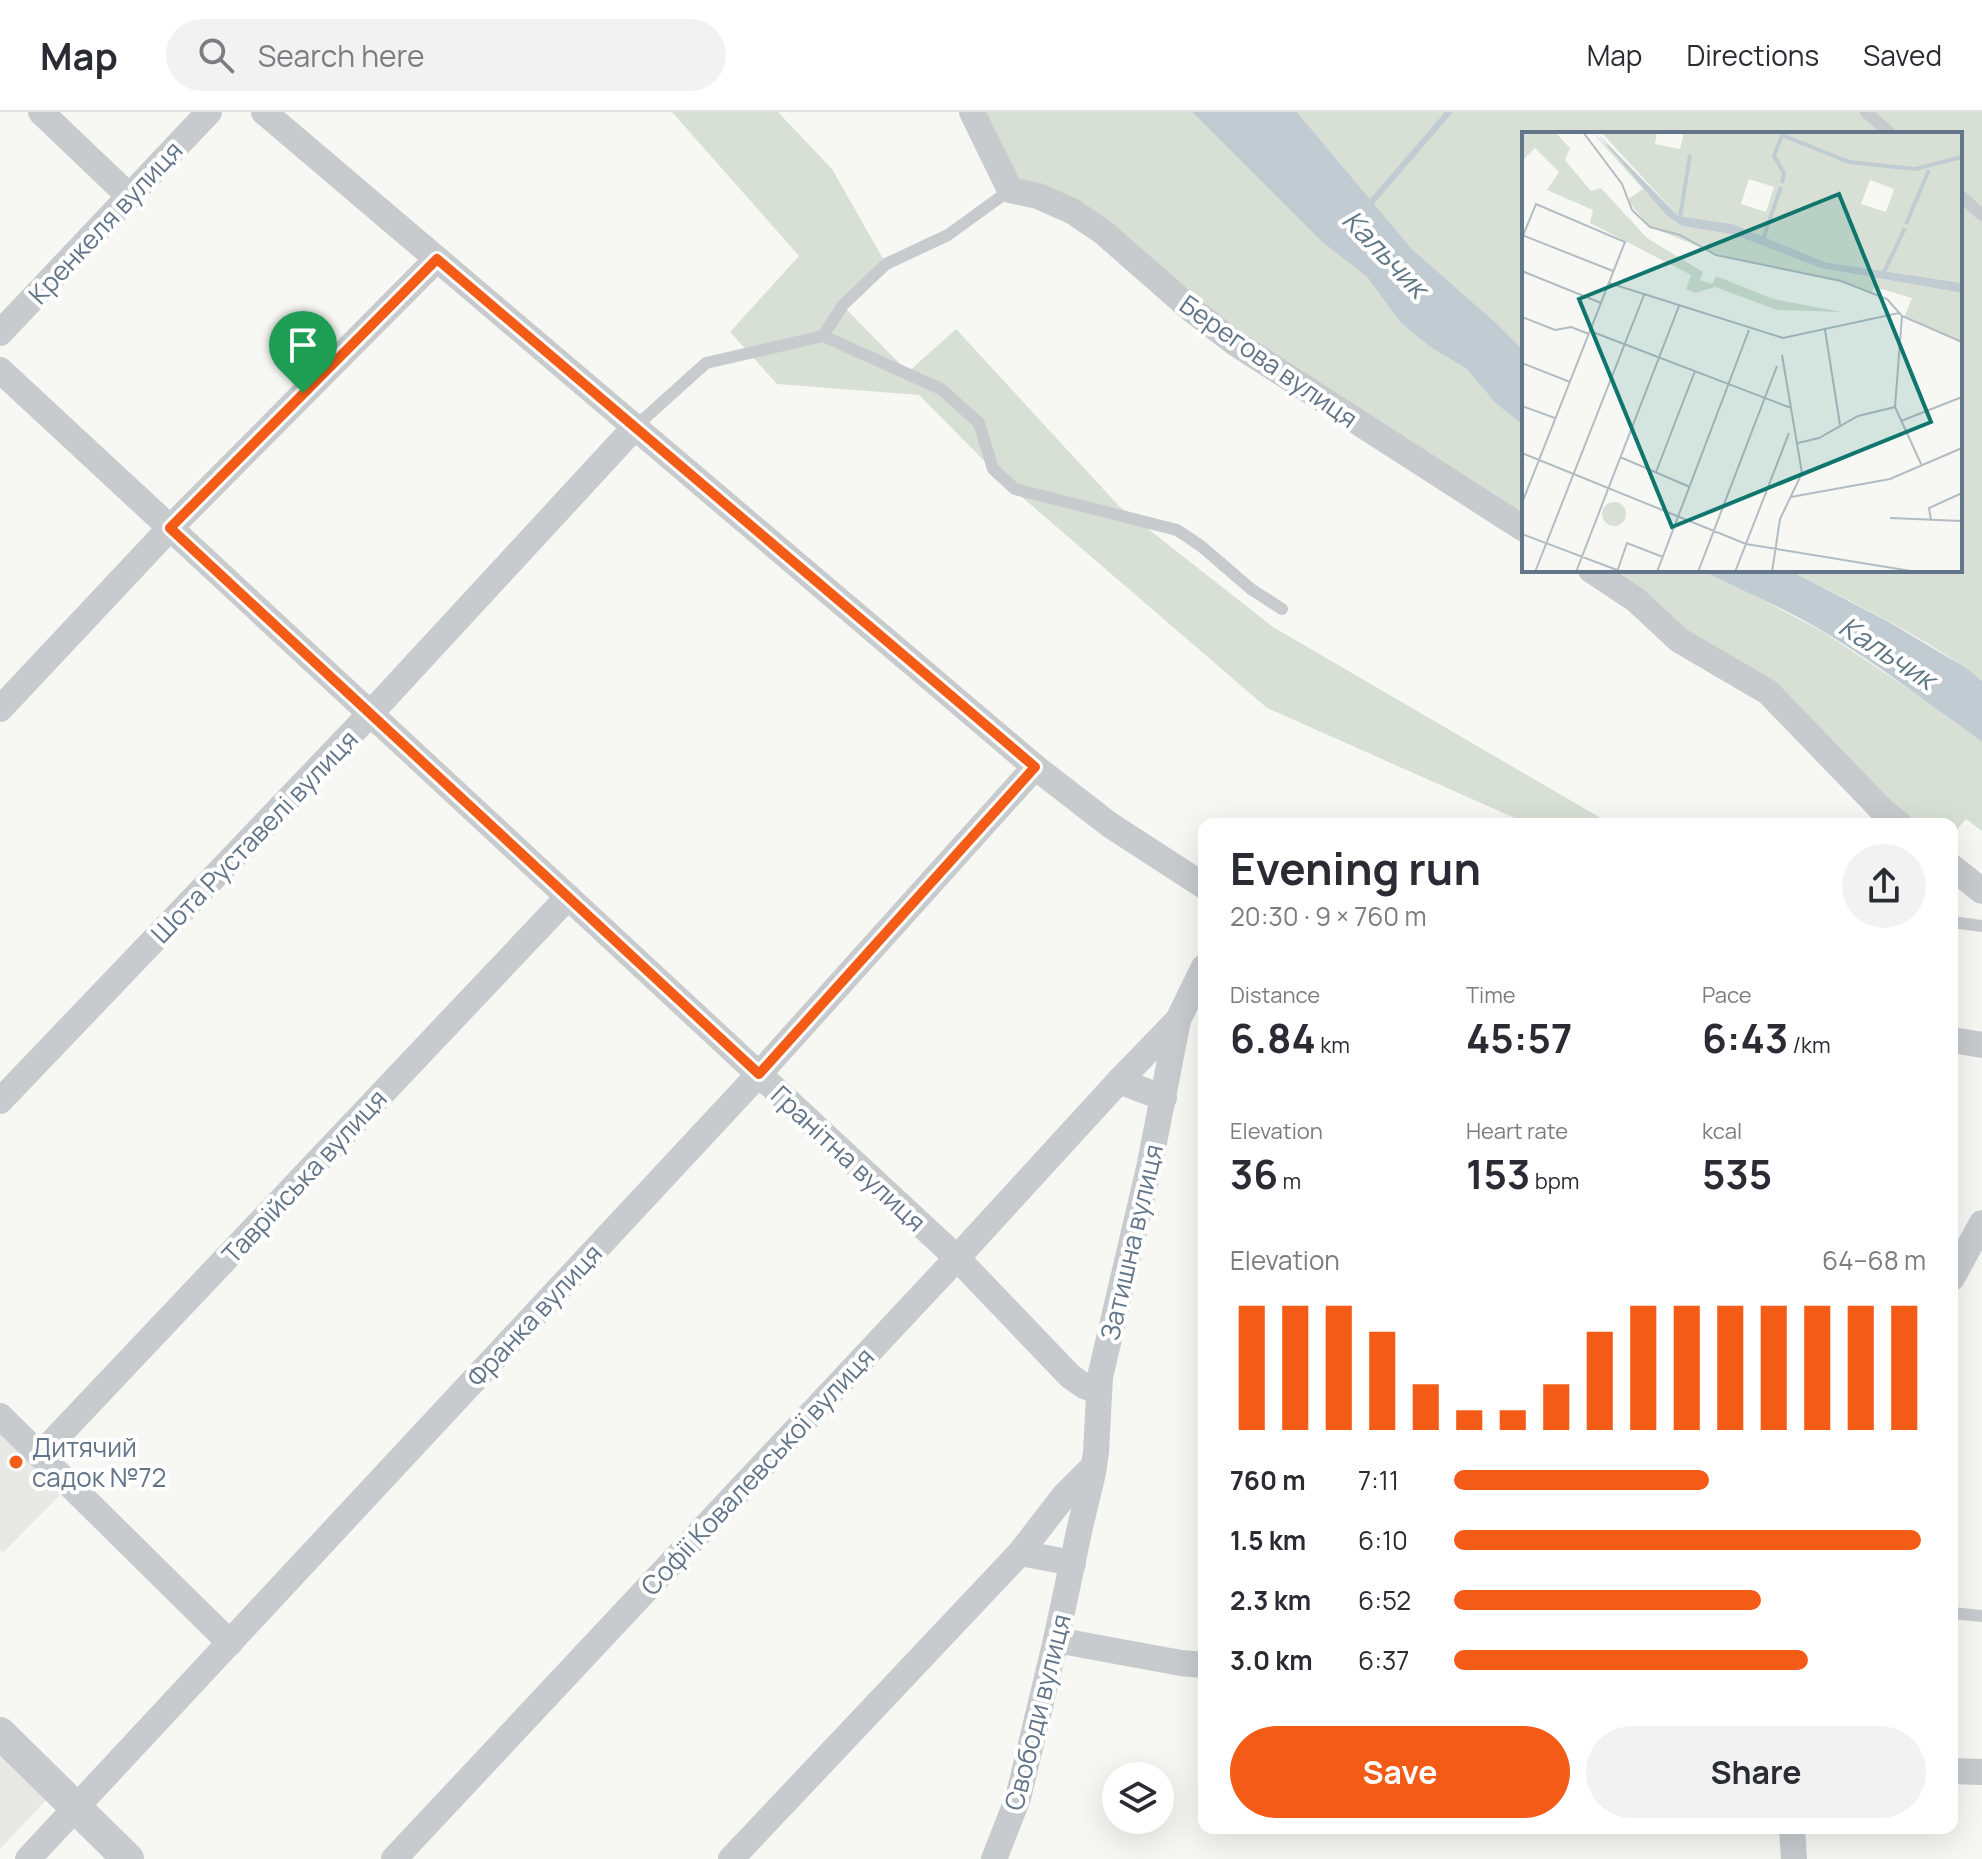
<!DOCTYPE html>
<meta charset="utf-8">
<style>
body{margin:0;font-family:Manrope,sans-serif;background:#f2f2f3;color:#2b2b33;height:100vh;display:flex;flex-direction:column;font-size:30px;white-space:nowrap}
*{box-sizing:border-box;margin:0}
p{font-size:26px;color:#7c7c81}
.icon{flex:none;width:44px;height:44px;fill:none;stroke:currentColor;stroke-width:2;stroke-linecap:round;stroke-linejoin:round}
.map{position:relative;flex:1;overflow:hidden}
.details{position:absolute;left:1198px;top:706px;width:760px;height:1016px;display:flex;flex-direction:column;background:#fff;border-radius:16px;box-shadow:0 8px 32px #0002}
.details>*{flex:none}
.fabs{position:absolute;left:1102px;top:1650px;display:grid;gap:16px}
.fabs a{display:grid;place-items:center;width:72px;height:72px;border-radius:50%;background:#fff;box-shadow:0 8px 32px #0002;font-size:40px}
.pin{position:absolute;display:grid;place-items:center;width:68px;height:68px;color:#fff;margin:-82px -34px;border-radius:50% 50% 50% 0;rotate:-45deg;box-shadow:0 0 8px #0007}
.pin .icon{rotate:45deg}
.round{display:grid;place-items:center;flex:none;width:84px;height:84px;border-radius:42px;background:#f2f2f3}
.headline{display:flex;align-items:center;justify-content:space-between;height:136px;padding:0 32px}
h1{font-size:44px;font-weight:700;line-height:60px}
.figures{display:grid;grid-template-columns:repeat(3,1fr);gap:12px;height:136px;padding:8px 32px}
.figures div{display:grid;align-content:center}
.figures b{font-size:40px;font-weight:700}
.figures small{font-size:22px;font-weight:400}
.figures p{font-size:22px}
.chart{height:224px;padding:16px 32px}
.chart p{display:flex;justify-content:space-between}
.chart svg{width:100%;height:144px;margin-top:8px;stroke:#f45b17;stroke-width:6}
.action{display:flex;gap:16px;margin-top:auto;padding:16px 32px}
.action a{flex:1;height:92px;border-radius:48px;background:#f45b17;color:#fff;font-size:32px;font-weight:700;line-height:92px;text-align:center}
.action a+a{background:#f2f2f3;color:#2b2b33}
ul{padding:0 32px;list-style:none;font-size:26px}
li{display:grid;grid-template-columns:128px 96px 1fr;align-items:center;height:60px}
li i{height:20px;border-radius:10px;background:#f45b17}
header{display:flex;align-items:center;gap:48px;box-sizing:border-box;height:112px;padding:0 40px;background:#fff;border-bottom:2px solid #e1e1e2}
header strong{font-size:38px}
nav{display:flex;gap:44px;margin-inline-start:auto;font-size:28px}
.search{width:560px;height:72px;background:#f2f2f3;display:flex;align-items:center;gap:20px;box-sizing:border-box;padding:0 28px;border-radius:44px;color:#7c7c81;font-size:30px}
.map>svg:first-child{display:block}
</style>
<header>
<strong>Map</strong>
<div class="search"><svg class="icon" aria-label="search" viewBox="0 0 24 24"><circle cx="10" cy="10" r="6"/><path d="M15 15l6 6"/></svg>Search here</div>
<nav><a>Map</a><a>Directions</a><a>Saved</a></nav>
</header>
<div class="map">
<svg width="1982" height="1747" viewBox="0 0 1982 1747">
<rect width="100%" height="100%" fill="#f7f8f4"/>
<g fill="#e8e9e7">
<polygon points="0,1320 62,1381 3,1441 0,1438"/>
<polygon points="0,1631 52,1682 0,1737"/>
</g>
<g fill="#d8e0d5">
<polygon points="672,0 778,0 832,57 886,152 843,194 908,260 956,217 1119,394 1273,515 1611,712 1528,712 1267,596 1009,374 919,283 777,272 730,220 799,144"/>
<polygon points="972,0 1192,0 1322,130 1367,165 1400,210 1430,235 1467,257 1495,291 1524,314 1524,417 1453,372 1103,120 1010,78"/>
<path d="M 1297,0 L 1982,0 L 1982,569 C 1924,523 1854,492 1789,458 L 1960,458 L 1960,22 L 1524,22 L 1524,239 L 1495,210 L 1412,137 Z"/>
<polygon points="1591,458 1700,458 1750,481 1825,521 1918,583 1982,630 1982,719 1966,707 1952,724 1952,712 1899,712 1768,580"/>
</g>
<g fill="#c1ccd2">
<polygon points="1192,0 1297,0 1412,137 1495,210 1524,239 1524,314 1495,291 1467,257 1430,235 1400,210 1367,165 1322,130"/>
<path d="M 1700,458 L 1789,458 L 1889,510 L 1966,556 L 1982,569 L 1982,630 C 1931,593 1880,554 1826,521 C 1786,497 1742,478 1700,458 Z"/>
</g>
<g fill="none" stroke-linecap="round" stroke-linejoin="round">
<polyline stroke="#c1ccd2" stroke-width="6" points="1368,94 1449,0"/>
<g stroke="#c7cbce" stroke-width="12">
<polyline points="1866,0 1891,22"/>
<polyline points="1960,83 1982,103"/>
<polyline points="823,224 843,193 886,152 948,123 1010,78"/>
<polyline points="635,315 706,251 823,224 941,277 979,311 993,357 1015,377 1177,418 1201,434 1251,477 1282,497"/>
<polyline points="1952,810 1982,814"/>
<polyline points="1952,1501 1982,1504"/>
</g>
<g stroke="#c7cbce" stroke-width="26">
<polyline points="41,0 129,84"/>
<polyline points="264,0 1035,655 1110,713 1204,774"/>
<polyline points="972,0 1010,78 1038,84 1072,99 1103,120 1192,198 1235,231 1524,417"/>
<polyline points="0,221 209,0"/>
<polyline points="0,258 957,1146 1070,1264 1084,1274 1098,1279"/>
<polyline points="1591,458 1636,488 1679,528 1768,580 1881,697 1899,712"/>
<polyline points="0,597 170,416 437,147"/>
<polyline points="1952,755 1982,779"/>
<polyline points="1952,928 1982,933"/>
<polyline points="1164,986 1119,969 1178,908 1204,855"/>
<polyline points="0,989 370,602 635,315"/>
<polyline points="1952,1166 1982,1111"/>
<polyline points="0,1304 230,1531"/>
<polyline points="40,1343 568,785"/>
<polyline points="1073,1451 1020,1441 1064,1384 1094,1354"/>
<polyline points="1056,1528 1181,1551 1204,1553"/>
<polyline points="1952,1659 1982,1660"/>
<polyline points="1792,1716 1794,1747"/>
<polyline points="28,1747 759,962 1035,655"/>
<polyline points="394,1747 957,1146 1119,969"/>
<polyline points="731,1747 1020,1441"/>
<polyline points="994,1747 1018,1686 1056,1528 1080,1415 1093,1361 1096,1340 1100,1265 1149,1056 1178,908"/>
</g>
<polyline stroke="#c7cbce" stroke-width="32" points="0,1621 128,1747"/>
</g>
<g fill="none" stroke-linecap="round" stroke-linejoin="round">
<defs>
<polygon id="route" points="437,147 1035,655 759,962 170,416"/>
</defs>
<use href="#route" stroke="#fff" stroke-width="16"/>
<use href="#route" stroke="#f45b17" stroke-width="10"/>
</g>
<circle fill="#f45b17" stroke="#fff" stroke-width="3" cx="16" cy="1350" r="8"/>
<g text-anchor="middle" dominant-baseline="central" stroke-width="8" stroke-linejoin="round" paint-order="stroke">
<g font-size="26" fill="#637588" stroke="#fff">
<text transform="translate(105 110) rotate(-47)">Кренкеля вулиця</text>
<text transform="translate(1269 249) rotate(35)">Берегова вулиця</text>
<text transform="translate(254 724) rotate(-46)">Шота Руставелі вулиця</text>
<text transform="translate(849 1046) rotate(43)">Гранітна вулиця</text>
<text transform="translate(304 1064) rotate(-47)">Таврійська вулиця</text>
<text transform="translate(1131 1130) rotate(-77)">Затишна вулиця</text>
<text transform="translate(534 1203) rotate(-47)">Франка вулиця</text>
<text transform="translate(757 1359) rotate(-47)">Софії Ковалевської вулиця</text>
<text transform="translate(1037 1600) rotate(-76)">Свободи вулиця</text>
</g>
<g font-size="26" fill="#637588" stroke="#fff" text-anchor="start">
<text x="32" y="1335">Дитячий<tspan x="32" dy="30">садок №72</tspan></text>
</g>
<g font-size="28" font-style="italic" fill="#5f7784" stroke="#fff">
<text transform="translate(1386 141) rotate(46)">Кальчик</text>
<text transform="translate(1888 540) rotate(33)">Кальчик</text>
</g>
</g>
<g transform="translate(1522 20)">
<rect width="440" height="440" fill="#f7f8f4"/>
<path d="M 0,0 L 33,0 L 48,16 L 43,28 L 69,59 L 79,56 L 125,106 L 181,140 L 178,148 L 190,152 L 194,144 L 251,167 L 320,180 L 255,178 L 193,155 L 173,161 L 164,157 L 169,143 L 68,91 L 71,78 L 25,58 L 37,40 L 13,16 L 0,29 ZM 70,0 L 108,35 L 145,84 L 160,94 L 213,103 L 298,136 L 440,161 L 440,210 L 382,185 L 390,166 L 352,155 L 350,161 L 319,149 L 198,123 L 128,95 L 105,68 L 121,57 ZM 79,0 L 135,0 L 133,12 L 158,17 L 162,0 L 440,0 L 440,151 L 303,130 L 211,92 L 156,84 ZM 227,47 L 252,55 L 244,80 L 219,72 ZM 348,48 L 372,57 L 364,80 L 339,72 ZM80 382a12 12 0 1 1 24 0a12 12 0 1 1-24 0Z" fill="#d8e0d5" fill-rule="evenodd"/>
<path d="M 74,0 L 156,84 L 211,92 L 303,130 L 440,151 L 440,161 L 298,136 L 213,103 L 160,94 L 145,84 Z" fill="#c1ccd2"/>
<path fill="none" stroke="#c1ccd2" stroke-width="4" d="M 260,51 L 262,41 L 252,24 L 260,3 L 327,30 L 393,37 L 440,25M 158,85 L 168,23M 384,92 L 407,38M 241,107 L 259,55M 361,142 L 383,96"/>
<path fill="none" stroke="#b3bcc2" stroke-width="2" d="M 61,0 L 100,52 L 110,78 L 128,95 L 158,103 L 194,123 L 319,149 L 365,167 L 380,184 L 440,210M 0,103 L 91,139M 0,106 L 14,72 L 103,110 L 0,371M 0,139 L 79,171M 87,151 L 261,206 L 377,181M 380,184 L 373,275 L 400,334M 0,185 L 33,198 L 49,195 L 67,202M 303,198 L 318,293M 68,199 L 269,276M 0,231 L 48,250M 0,274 L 33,286M 379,289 L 440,265M 276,311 L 297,306 L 336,284 L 373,275M 0,321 L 224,412 L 395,440M 98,325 L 168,355M 134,340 L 173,239M 269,365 L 368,347 L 440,316M 368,386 L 440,389M 409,388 L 407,376 L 440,361M 0,402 L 95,438M 13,440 L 122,163M 54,440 L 157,174M 95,440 L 105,411 L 141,425M 135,440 L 227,198M 176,440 L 255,234M 213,440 L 267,301M 250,440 L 258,387 L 280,341 L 260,223"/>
<path fill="#0f766e" fill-opacity="0.15" stroke="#0f766e" stroke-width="4" d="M 317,62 L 409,290 L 150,395 L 57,167 Z"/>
<rect width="440" height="440" fill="none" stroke="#637588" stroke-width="4"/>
</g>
</svg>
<div class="fabs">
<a><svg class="icon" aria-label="layers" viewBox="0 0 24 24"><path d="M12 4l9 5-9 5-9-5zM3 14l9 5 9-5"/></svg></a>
</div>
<div class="pin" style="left:303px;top:281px;background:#1e9e55"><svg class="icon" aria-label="arrive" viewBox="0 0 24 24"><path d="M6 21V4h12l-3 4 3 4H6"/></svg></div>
<section class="details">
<div class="headline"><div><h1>Evening run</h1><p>20:30 · 9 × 760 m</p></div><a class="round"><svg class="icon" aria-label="share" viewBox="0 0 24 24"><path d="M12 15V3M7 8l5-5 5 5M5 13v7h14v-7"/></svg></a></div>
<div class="figures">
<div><p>Distance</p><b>6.84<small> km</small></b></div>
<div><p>Time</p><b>45:57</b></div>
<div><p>Pace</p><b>6:43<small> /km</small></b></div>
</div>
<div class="figures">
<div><p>Elevation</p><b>36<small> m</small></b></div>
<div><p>Heart rate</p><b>153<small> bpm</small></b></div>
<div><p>kcal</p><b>535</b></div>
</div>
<div class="chart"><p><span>Elevation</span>64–68 m</p>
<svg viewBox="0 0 160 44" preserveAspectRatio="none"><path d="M5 44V6M15 44V6M25 44V6M35 44V14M45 44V30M55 44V38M65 44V38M75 44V30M85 44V14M95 44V6M105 44V6M115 44V6M125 44V6M135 44V6M145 44V6M155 44V6"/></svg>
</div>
<ul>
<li><b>760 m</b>7:11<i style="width:54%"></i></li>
<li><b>1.5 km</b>6:10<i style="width:99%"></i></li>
<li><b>2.3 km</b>6:52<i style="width:65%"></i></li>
<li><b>3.0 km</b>6:37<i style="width:75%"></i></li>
</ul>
<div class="action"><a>Save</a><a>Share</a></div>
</section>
</div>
